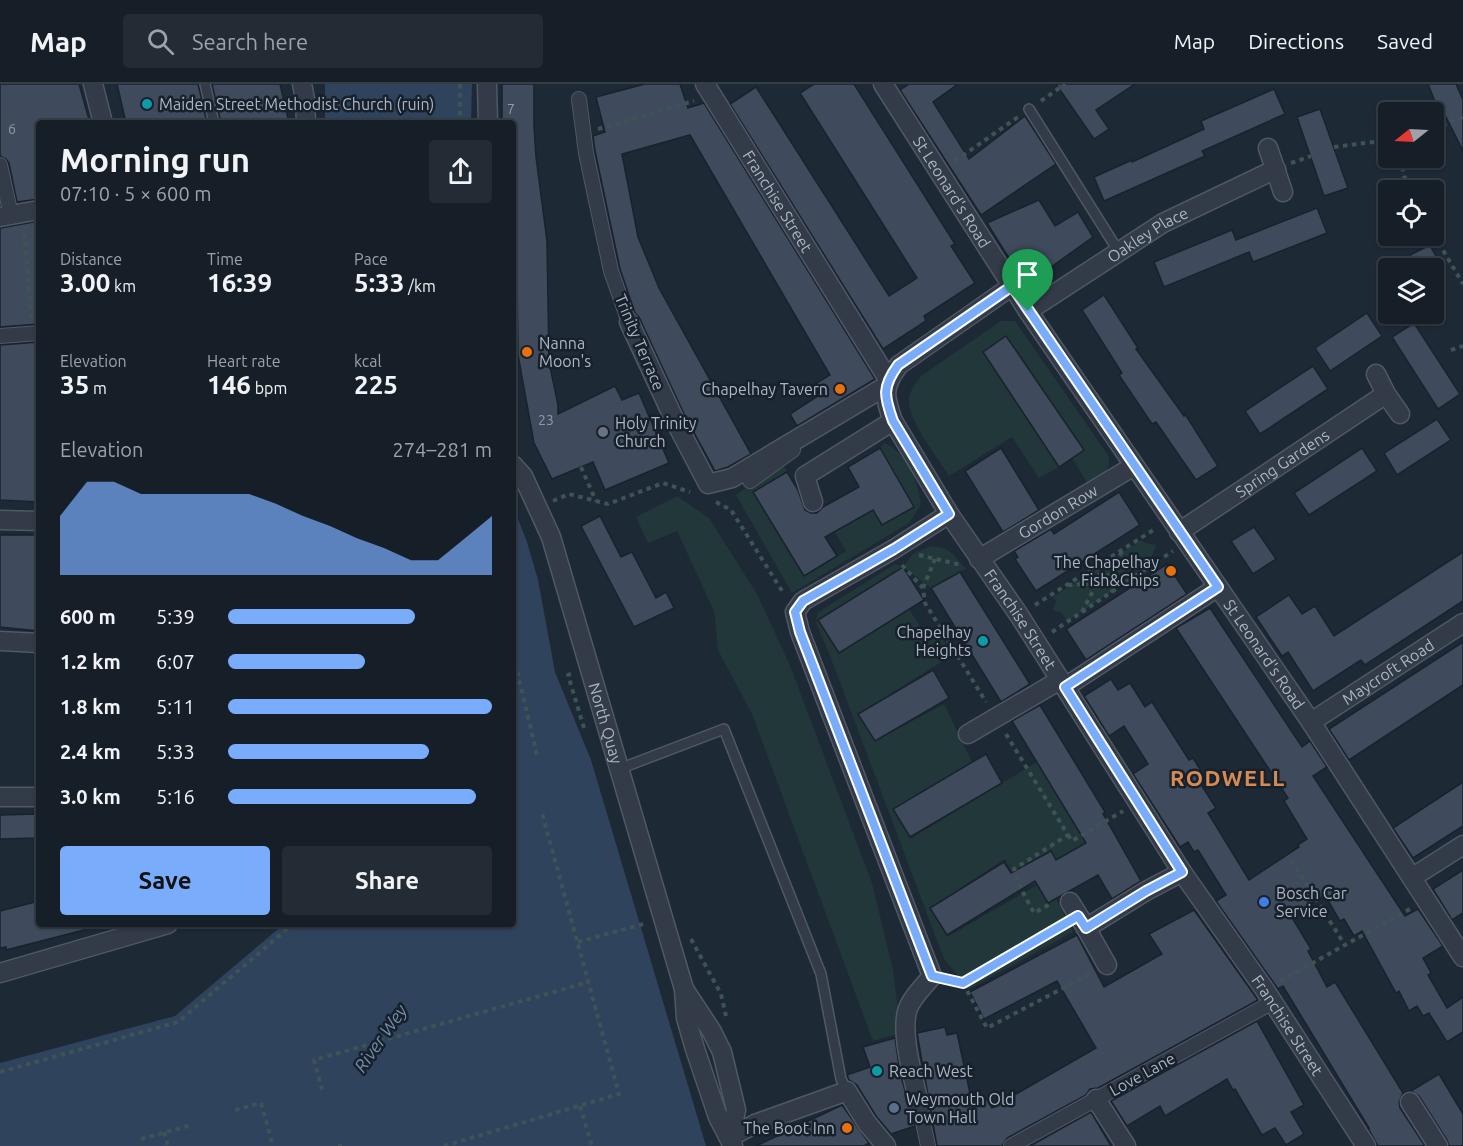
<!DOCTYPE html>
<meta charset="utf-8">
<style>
body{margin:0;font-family:Ubuntu,sans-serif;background:#232c34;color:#f1f3f6;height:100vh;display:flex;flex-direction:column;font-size:22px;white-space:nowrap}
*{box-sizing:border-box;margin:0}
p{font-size:20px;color:#9ea2a8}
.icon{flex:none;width:33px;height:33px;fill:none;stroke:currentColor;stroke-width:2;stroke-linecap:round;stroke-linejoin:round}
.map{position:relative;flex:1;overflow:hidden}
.details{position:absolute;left:36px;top:36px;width:480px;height:807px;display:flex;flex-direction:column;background:#161f28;border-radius:6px;box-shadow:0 2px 4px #0004,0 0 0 2px #353d45}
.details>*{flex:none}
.needle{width:39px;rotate:252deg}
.tools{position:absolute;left:1378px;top:18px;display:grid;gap:12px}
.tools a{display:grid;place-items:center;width:66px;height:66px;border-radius:6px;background:#161f28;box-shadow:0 2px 4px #0004,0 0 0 2px #353d45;font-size:30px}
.pin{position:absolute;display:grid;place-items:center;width:51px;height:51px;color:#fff;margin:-62px -26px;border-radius:50% 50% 50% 0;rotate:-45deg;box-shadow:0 0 6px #0007}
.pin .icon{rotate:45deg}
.round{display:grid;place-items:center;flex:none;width:63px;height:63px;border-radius:6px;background:#232c34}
.summary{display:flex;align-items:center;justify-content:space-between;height:102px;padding:0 24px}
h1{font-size:33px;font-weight:700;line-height:45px}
.stats{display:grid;grid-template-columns:repeat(3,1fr);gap:9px;height:102px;padding:6px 24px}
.stats div{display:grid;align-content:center}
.stats b{font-size:26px;font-weight:700}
.stats small{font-size:16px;font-weight:400}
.stats p{font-size:16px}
.chart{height:168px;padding:12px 24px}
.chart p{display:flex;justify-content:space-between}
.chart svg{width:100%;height:108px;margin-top:6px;fill:#79adfc;opacity:.7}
.primary-button{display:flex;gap:12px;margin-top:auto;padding:12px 24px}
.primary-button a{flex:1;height:69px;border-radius:6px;background:#79adfc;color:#111;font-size:24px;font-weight:700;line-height:69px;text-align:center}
.primary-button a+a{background:#232c34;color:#f1f3f6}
ul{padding:0 24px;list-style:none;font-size:20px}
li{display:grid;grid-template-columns:96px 72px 1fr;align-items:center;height:45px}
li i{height:15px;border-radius:8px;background:#79adfc}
header{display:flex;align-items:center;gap:36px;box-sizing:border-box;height:84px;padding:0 30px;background:#161f28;border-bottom:2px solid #353d45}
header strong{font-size:28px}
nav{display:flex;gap:33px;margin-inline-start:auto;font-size:21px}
.search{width:420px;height:54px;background:#232c34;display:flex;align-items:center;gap:15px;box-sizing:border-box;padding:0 21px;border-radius:6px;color:#9ea2a8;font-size:22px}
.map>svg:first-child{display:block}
</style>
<header>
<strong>Map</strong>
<div class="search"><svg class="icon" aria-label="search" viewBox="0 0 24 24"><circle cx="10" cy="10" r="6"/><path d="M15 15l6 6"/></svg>Search here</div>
<nav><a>Map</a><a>Directions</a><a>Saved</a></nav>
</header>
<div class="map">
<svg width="1463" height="1062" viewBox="0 0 1463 1062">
<rect width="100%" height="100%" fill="#1e2936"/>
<g fill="#213739">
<path d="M 1001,237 L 1015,237 L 1108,371 C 1113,387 1100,393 1088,400 L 1072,374 L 1083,366 L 1006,252 L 983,268 L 1059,383 L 1039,394 L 1012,353 L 949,392 C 938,374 905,333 909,313 C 911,305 916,299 921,292 Z"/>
<path d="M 884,359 C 906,367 919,398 921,421 L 909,439 L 792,509 L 736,411 L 782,378 L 787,388 L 753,408 L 804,492 L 846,467 L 835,448 L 866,430 L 870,421 L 882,441 L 914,423 L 880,364 Z"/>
<polygon points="677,412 709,434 757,510 789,579 872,799 893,886 901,949 873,957 752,630 718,566 714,527 677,447 648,459 636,433"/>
<polygon points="1142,456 1145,459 1156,461 1152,472 1157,477 1067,538 1062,529 1052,526 1056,518 1053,513"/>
<path d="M 931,462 C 939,463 946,464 952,469 C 958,475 960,481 967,484 L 931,504 L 903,483 L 909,525 L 929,557 L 940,550 L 953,571 L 858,630 L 875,657 L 944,620 L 972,678 L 893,725 L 910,755 L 1037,678 L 1086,759 L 1056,776 L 1051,767 L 1036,799 L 1021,805 L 1005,775 L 930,824 L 947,853 L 1037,801 L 1048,819 L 1056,815 L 1073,848 L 969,905 L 944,875 L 830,572 L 816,539 L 817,529 L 895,480 L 903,483 L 913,470 Z"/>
</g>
<g fill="#2f435d">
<polygon points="325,0 472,0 471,39 325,39"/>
<polygon points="513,429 516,430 527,458 538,496 555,588 591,676 706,1062 0,1062 0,979 175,932 284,840 513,840"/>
</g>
<g fill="#3f4b5c" stroke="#19222d" stroke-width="1.5">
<polygon points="0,0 79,0 90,39 39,39 39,115 17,118 9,79 6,75 0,72"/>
<polygon points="117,0 198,0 207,39 126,39"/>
<polygon points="212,0 280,0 289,39 221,39"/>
<polygon points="502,0 534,0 534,42 536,73 547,157 549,278 558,321 558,330 615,302 622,316 639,309 669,379 605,406 593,378 552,395 534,359 518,271 517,196 513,136 513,39 502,39"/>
<polygon points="645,0 680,0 688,24 704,19 875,295 797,342 790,330 821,310 815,300 830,291 690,51 622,70 638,153 659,204 751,370 728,383 715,387 685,332 639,233 635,229 620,185 595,67 593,52 605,48 596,13"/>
<polygon points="814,0 854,0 955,160 951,162 975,199 924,232 926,237 883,265 730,20 756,3 889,212 917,194 800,9"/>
<polygon points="909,0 958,0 933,18 969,75 1025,32 1056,80 981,131 900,6"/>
<polygon points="1056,0 1135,0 1096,26 1109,45 1094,55"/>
<polygon points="1428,0 1456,0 1463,16 1463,67 1444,29 1440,30"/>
<polygon points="1274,5 1285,30 1202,67 1205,72 1104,117 1094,93 1132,76 1132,78 1204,45 1201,37"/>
<polygon points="1320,25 1348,104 1324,112 1297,33"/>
<polygon points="1039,116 1055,142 1078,128 1093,153 1026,201 987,139"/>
<polygon points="1317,124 1327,149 1253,178 1249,168 1164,203 1154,178 1232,146 1236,156"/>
<polygon points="39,137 39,240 0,243 0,144"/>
<polygon points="1430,161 1442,184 1417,184 1410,171"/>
<polygon points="1104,211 1138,264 1136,265 1184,332 1185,330 1218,382 1196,396 1156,338 1152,340 1119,291 1122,289 1082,226"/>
<polygon points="1367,229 1382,252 1330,287 1315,264"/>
<polygon points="1414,239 1460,310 1438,325 1392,253"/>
<polygon points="1006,252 1084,366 1059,383 983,268"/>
<polygon points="39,258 39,418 0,416 0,261"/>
<polygon points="1313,282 1328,305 1260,350 1245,327"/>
<polygon points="1437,335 1451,356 1397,391 1384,369"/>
<polygon points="880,364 914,423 882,441 873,426 825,453 837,472 804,492 753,408 787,388 798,406 805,426 811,429 817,429 823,423 859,403 848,383"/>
<polygon points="1001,364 1039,426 1003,448 965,387"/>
<polygon points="1362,364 1377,387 1309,431 1294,409"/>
<polygon points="1119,408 1140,441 1036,507 1015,475 1018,473 1014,467 1051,445 1054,450"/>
<polygon points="600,432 621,473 632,468 656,514 666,508 674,524 634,543 581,442"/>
<polygon points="1254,443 1276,475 1253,490 1231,457"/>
<polygon points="0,451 39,451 39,547 0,543"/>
<polygon points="1463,468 1463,517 1365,581 1361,576 1313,607 1288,568 1282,572 1256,533 1289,511 1302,530 1315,522 1334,552"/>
<polygon points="1167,480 1187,510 1086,576 1066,545"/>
<polygon points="903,483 924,516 839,569 818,536"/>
<polygon points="960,488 1030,600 1001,618 931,504"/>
<polygon points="1210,524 1302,663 1310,657 1327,683 1313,692 1405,832 1418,825 1443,862 1423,874 1431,889 1428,891 1447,924 1463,913 1463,948 1447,958 1429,929 1423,932 1417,922 1409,927 1399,907 1396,909 1362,847 1354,852 1344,835 1340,837 1325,811 1291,832 1311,865 1308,867 1327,903 1335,898 1403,1009 1399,1018 1400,1024 1425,1062 1378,1062 1368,1044 1369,1044 1283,902 1278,905 1216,817 1226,811 1198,766 1194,768 1188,758 1180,763 1133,690 1148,680 1124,642 1109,652 1084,612 1111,595 1118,606 1130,599 1145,623 1152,618 1189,676 1193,674 1204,692 1198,696 1216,724 1208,729 1249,796 1299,763 1298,761 1307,755 1284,717 1288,714 1176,544"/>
<polygon points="1463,558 1463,601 1349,676 1329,645"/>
<polygon points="933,586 949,614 875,657 858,630"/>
<polygon points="1040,621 1105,728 1103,730 1141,797 1112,815 1098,791 1048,819 1035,797 947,851 930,824 1004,778 1011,789 1051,767 1056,776 1086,759 1012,637"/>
<polygon points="986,670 1002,699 910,753 893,725"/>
<polygon points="1463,698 1463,742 1413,774 1393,744"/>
<polygon points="39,730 39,754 0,755 0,731"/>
<polygon points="1463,786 1463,829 1452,836 1433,805"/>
<polygon points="39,817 39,840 83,840 84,846 6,866 6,863 0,864 0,827"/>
<polygon points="1194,826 1258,916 1098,1004 1090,1005 1086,1011 1007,1054 1002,1062 937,1062 917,949 945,943 947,951 957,949 973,1023 987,1015 992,1024 1096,964 1057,897 984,935 970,908 1077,851 1104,903 1162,870 1149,850"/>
<polygon points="1257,937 1304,1021 1291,1028 1304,1050 1286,1061 1275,1044 1262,1051 1235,1005 1233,1006 1227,995 1165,1032 1160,1022 1127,1042 1111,1017"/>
<polygon points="895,954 900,989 915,1042 891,1050 876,1032 857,1001 849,996 847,991 870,983 863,963"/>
<polygon points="1439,990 1463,1030 1463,1062 1449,1062 1447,1056 1419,1012 1411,1007"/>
<polygon points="842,1021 869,1059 864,1062 756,1062"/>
<polygon points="1091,1028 1111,1062 1030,1062"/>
</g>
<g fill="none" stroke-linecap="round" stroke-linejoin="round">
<defs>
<g id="service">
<polyline points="205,0 214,39"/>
<polyline points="1029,25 1119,168"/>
<polyline points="619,685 724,645 821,890 841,995 847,1007"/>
</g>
<g id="pedestrian">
<polyline points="579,15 586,69 611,187 629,238"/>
<polyline points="0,81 11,131"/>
<polyline points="0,252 39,249"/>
<polyline points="750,397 793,366"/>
<polyline points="920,1024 928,1062"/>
<polyline points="1011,1062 1273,918"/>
</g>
<g id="minor">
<polyline points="93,0 103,39"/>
<polyline points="302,0 305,15 306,39"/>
<polyline points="487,0 488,39"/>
<path id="s1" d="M 705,0 L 888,295"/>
<path id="s2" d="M 883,0 L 1028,227 L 1311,638 L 1463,873"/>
<polyline points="1268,64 1283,108"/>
<polyline points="0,133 39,126"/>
<path id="s3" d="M 1012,202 L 899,281 C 882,303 884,312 893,337 L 949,430 L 1019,531 L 1182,788 L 1265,906 L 1366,1062"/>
<path id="s4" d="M 1028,227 L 1163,139 L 1276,85"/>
<polyline points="629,238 675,337 708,400 732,394 886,302"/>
<polyline points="1376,290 1386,310 1400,330"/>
<path id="s5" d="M 513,381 L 523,392 L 551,453 L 684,905 L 686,934 L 695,965 L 718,1033 L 733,1062"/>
<polyline points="813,418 805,392 893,337"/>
<polyline points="0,436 39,437"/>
<path id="s6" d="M 1179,448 L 1386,310"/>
<path id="s7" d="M 979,475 L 1134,382"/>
<polyline points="0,557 39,559"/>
<polyline points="1065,603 1218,503"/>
<path id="s8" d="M 1311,638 L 1463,539"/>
<polyline points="968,650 1060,596"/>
<polyline points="0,713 39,713"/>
<polyline points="1413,793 1463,761"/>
<polyline points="1070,818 1086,844"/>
<polyline points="1107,881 1086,844 1146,807 1182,788"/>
<polyline points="0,889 168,840"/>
<polyline points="684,905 711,946 722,968 736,1026 730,1053"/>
<polyline points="1096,1015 1126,1062"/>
<polyline points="1410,1018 1438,1062"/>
<path d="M 920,1024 C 915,999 898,945 909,922 C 914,911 925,901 932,892 L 800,548 L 795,528 L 803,517 L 894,465 L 949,430"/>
<polyline points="730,1053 755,1040 847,1007 867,1039 886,1062"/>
</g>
</defs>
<use href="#service" stroke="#4f5865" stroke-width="12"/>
<use href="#pedestrian" stroke="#4f5865" stroke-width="16"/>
<use href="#minor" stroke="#4f5865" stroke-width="21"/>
<g stroke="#3e5355" stroke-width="4" stroke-dasharray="4.5 4.5" stroke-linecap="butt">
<polyline points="460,0 460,39"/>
<polyline points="1041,17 1065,0"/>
<polyline points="598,45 694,17"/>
<polyline points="1434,45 1463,33"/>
<polyline points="1334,63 1389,56"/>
<polyline points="1401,74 1404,92 1412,106"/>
<polyline points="955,77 1018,33"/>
<polyline points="1291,79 1311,72"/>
<polyline points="24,149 32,234"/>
<polyline points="1434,151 1463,200"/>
<polyline points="1451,266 1463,262"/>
<polyline points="581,383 596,417"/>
<polyline points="553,417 569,410 608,420 663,399 690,408"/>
<polyline points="716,418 731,426 784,510"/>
<polyline points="919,471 961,481"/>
<polyline points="902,481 923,504 925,519 986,618"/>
<polyline points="1096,483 1113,508"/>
<polyline points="1068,501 1097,499 1100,490 1111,492 1122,467"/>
<polyline points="923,504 935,475"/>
<polyline points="1035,521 1155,445"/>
<polyline points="1082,528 1097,499 1108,500 1111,492 1138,490"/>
<polyline points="1052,548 1173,467"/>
<polyline points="513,570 537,671"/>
<polyline points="571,590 568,591 584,644"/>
<polyline points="1006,650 1068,751 1014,785 1021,805 1034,829 1052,819"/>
<polyline points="1068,751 1072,757 1123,727"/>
<polyline points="1291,776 1345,861"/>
<polyline points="691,855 721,910 726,932"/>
<polyline points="578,858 647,839"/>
<polyline points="951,896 963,899 1062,841"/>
<polyline points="1280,897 1410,825"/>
<polyline points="963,899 987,944 1090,890"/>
<polyline points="0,988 178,938 293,840"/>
<polyline points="322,1006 314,976 589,898"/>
<polyline points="580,1022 592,1062"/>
<polyline points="235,1026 261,1019 273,1062"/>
<polyline points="164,1048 168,1062"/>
<polyline points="141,1055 188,1042"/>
<polyline points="340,1060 340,1062"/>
<polyline points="444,1062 619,1010 542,729"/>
</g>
<use href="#service" stroke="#323b47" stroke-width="9"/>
<use href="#pedestrian" stroke="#323b47" stroke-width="14"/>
<use href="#minor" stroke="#323b47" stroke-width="18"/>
</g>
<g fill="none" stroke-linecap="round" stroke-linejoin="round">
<defs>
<path id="route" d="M 1012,202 L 1218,503 L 1065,603 L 1182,788 L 1146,807 L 1086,844 L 1078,832 L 963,899 L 932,892 L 800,548 L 795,528 L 803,517 L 894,465 L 949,430 L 893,337 C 884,312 882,303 898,281 Z"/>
</defs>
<use href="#route" stroke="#fff" stroke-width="12"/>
<use href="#route" stroke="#79adfc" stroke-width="8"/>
</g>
<g fill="#0f9aa8" stroke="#17202b" stroke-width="2">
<circle cx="147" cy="20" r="6"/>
<circle cx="983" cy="557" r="6"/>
<circle cx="877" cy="987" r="6"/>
</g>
<g fill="#e8710a" stroke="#17202b" stroke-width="2">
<circle cx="527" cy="268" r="6"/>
<circle cx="840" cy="305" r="6"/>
<circle cx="1171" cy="487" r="6"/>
<circle cx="847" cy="1044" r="6"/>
</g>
<circle fill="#6b7280" stroke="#17202b" stroke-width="2" cx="603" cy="348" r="6"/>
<circle fill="#3f7fe0" stroke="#17202b" stroke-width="2" cx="1264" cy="818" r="6"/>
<circle fill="#5c6f8a" stroke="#17202b" stroke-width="2" cx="894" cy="1024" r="6"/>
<g text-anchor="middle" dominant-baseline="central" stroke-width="5" stroke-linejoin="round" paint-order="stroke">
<g font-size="14" fill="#909aaa">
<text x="511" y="25">7</text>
<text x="12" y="45">6</text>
<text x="546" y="336">23</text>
</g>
<g font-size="16" fill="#abb5c4" stroke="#17202b" text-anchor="start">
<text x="159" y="20">Maiden Street Methodist Church (ruin)</text>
<text x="539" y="259">Nanna<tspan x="539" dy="18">Moon's</tspan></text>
<text x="828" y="305" text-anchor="end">Chapelhay Tavern</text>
<text x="615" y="339">Holy Trinity<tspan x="615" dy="18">Church</tspan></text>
<text x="1159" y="478" text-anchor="end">The Chapelhay<tspan x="1159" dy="18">Fish&amp;Chips</tspan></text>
<text x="971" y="548" text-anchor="end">Chapelhay<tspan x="971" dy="18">Heights</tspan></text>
<text x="1276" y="809">Bosch Car<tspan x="1276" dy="18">Service</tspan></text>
<text x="889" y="987">Reach West</text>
<text x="906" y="1015">Weymouth Old<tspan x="906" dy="18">Town Hall</tspan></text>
<text x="835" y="1044" text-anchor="end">The Boot Inn</text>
</g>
<g font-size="16" fill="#abb5c4" stroke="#17202b">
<text stroke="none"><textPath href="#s2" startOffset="128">St Leonard's Road</textPath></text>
<text stroke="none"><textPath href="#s1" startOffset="138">Franchise Street</textPath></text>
<text stroke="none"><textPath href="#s4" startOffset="142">Oakley Place</textPath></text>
<text transform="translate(640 258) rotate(67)">Trinity Terrace</text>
<text stroke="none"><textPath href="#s6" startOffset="124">Spring Gardens</textPath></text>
<text stroke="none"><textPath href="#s7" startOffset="92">Gordon Row</textPath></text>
<text stroke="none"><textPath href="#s3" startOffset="434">Franchise Street</textPath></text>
<text stroke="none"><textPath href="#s2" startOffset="686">St Leonard's Road</textPath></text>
<text stroke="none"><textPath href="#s8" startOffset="92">Maycroft Road</textPath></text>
<text stroke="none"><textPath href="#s5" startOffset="276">North Quay</textPath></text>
<text stroke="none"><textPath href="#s3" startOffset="920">Franchise Street</textPath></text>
<text transform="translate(1142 990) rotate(-29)">Love Lane</text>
</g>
<g font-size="18" font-style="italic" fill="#728dae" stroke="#17202b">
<text transform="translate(380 954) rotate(-55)">River Wey</text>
</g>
<g font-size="22" font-weight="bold" letter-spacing="1.5" fill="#d78b54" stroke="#17202b">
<text x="1228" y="693">RODWELL</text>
</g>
</g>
</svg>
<div class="tools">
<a><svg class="needle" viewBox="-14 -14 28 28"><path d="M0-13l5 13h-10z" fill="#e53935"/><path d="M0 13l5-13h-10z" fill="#9ea2a8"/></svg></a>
<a><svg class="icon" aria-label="locate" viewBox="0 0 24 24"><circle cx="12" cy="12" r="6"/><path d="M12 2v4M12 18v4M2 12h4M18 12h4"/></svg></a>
<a><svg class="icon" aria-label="layers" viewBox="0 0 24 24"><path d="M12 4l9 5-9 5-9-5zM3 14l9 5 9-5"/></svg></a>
</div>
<div class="pin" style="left:1028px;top:227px;background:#1e9e55"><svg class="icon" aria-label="arrive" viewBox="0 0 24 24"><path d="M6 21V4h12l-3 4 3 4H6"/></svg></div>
<section class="details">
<div class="summary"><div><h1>Morning run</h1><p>07:10 · 5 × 600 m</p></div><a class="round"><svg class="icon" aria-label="share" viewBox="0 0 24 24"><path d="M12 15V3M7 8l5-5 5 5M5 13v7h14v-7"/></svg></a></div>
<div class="stats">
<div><p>Distance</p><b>3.00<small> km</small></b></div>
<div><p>Time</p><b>16:39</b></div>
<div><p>Pace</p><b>5:33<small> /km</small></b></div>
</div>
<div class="stats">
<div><p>Elevation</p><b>35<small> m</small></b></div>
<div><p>Heart rate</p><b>146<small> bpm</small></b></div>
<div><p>kcal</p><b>225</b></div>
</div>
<div class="chart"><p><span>Elevation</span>274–281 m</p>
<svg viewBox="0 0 160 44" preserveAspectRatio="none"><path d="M0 44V20L10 6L20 6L30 11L40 11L50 11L60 11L70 11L80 15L90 20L100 24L110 29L120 33L130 38L140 38L150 29L160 20V44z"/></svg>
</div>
<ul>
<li><b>600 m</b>5:39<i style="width:71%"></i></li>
<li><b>1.2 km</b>6:07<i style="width:52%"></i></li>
<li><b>1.8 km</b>5:11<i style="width:100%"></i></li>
<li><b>2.4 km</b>5:33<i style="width:76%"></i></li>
<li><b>3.0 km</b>5:16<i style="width:94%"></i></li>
</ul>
<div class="primary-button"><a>Save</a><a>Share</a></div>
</section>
</div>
